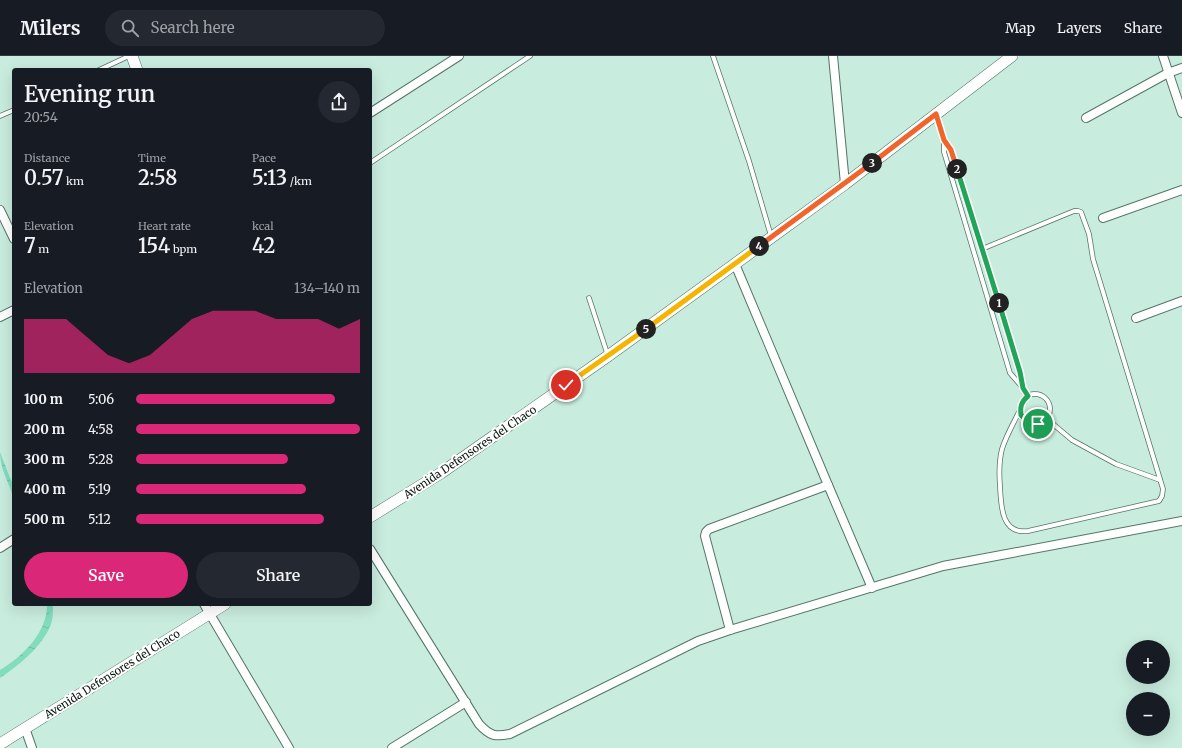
<!DOCTYPE html>
<meta charset="utf-8">
<style>
body{margin:0;font-family:Merriweather,serif;background:#242831;color:#f1f3f6;height:100vh;display:flex;flex-direction:column;font-size:15px;white-space:nowrap}
*{box-sizing:border-box;margin:0}
p{font-size:13px;color:#9ea1a6}
.icon{flex:none;width:22px;height:22px;fill:none;stroke:currentColor;stroke-width:2;stroke-linecap:round;stroke-linejoin:round}
.map{position:relative;flex:1;overflow:hidden}
.sheet{position:absolute;left:12px;top:12px;width:360px;height:538px;display:flex;flex-direction:column;background:#171b24;border-radius:4px;box-shadow:0 4px 16px #0002}
.sheet>*{flex:none}
.controls{position:absolute;left:1126px;top:584px;display:grid;gap:8px}
.controls a{display:grid;place-items:center;width:44px;height:44px;border-radius:50%;background:#171b24;box-shadow:0 4px 16px #0002;font-size:20px}
.pin{position:absolute;display:grid;place-items:center;width:34px;height:34px;color:#fff;margin:-17px;border:2px solid #fff;border-radius:50%;box-shadow:0 1px 4px #0007}
.km{position:absolute;width:20px;height:20px;margin:-10px;border-radius:50%;background:#222;color:#fff;font-size:11px;line-height:20px;text-align:center}
.round{display:grid;place-items:center;flex:none;width:42px;height:42px;border-radius:21px;background:#242831}
.headline{display:flex;align-items:center;justify-content:space-between;height:68px;padding:0 12px}
h1{font-size:22px;font-weight:600;line-height:30px}
.stats{display:grid;grid-template-columns:repeat(3,1fr);gap:6px;height:68px;padding:4px 12px}
.stats div{display:grid;align-content:center}
.stats b{font-size:20px;font-weight:600}
.stats small{font-size:11px;font-weight:400}
.stats p{font-size:11px}
.chart{height:112px;padding:8px 12px}
.chart p{display:flex;justify-content:space-between}
.chart svg{width:100%;height:72px;margin-top:4px;fill:#db2777;opacity:.7}
.primary-button{display:flex;gap:8px;margin-top:auto;padding:8px 12px}
.primary-button a{flex:1;height:46px;border-radius:24px;background:#db2777;color:#fff;font-size:16px;font-weight:600;line-height:46px;text-align:center}
.primary-button a+a{background:#242831;color:#f1f3f6}
ul{padding:0 12px;list-style:none;font-size:13px}
li{display:grid;grid-template-columns:64px 48px 1fr;align-items:center;height:30px}
li i{height:10px;border-radius:5px;background:#db2777}
header{display:flex;align-items:center;gap:24px;box-sizing:border-box;height:56px;padding:0 20px;background:#171b24;border-bottom:1px solid #363941}
header strong{font-size:19px}
nav{display:flex;gap:22px;margin-inline-start:auto;font-size:14px}
.search{width:280px;height:36px;background:#242831;display:flex;align-items:center;gap:10px;box-sizing:border-box;padding:0 14px;border-radius:22px;color:#9ea1a6;font-size:15px}
.map>svg:first-child{display:block}
</style>
<header>
<strong>Milers</strong>
<div class="search"><svg class="icon" aria-label="search" viewBox="0 0 24 24"><circle cx="10" cy="10" r="6"/><path d="M15 15l6 6"/></svg>Search here</div>
<nav><a>Map</a><a>Layers</a><a>Share</a></nav>
</header>
<div class="map">
<svg width="1182" height="692" viewBox="0 0 1182 692">
<defs>
<pattern id="water-ripples" width="26" height="14" patternUnits="userSpaceOnUse"><rect width="26" height="14" fill="#82ddbe"/><path d="M2 4q2-2 4 0t4 0M15 11q2-2 4 0t4 0" fill="none" stroke="#6fbda2"/></pattern>
</defs>
<rect width="100%" height="100%" fill="#c8ecde"/>
<g fill="url(#water-ripples)">
<path d="M 0,396 L 10,422 L 14,429 L 14,454 C 13,447 13,439 10,432 C 5,419 0,410 0,396 Z"/>
<path d="M 47,548 L 53,548 C 53,556 53,566 49,573 C 39,593 18,610 0,622 L 0,614 C 22,601 48,576 47,548 Z"/>
</g>
<g fill="none" stroke-linecap="round" stroke-linejoin="round">
<defs>
<g id="lane">
<polyline points="713,0 749,105 771,180"/>
<polyline points="99,14 129,0"/>
<polyline points="0,60 14,54"/>
<polyline points="937,60 944,84 951,94 1020,316 1023,332"/>
<polyline points="944,85 944,96 1010,317 1023,332 1027,340"/>
<polyline points="370,107 530,0"/>
<path d="M 982,193 L 1074,155 L 1078,155 L 1081,156 L 1089,178 L 1093,203 L 1163,433 L 1162,440 L 1159,445 L 1028,475 C 1001,479 1001,449 1000,430 C 999,418 999,405 1002,393 C 1006,380 1014,366 1020,354"/>
<polyline points="589,242 608,300"/>
<circle cx="1035" cy="353" r="15"/>
<polyline points="1047,363 1072,384 1116,408 1160,424"/>
</g>
<g id="street">
<polyline points="833,0 845,128"/>
<polyline points="1163,0 1182,57"/>
<polyline points="370,57 459,0"/>
<polyline points="1086,62 1168,17 1182,12"/>
<polyline points="0,154 14,183"/>
<polyline points="1103,162 1182,134"/>
<polyline points="0,261 14,254"/>
<polyline points="1136,262 1182,245"/>
<polyline points="828,429 872,532"/>
<polyline points="0,492 14,483"/>
<path d="M 370,493 L 479,668 C 490,680 495,681 510,678 L 698,585 L 730,574 L 943,510 L 1182,465"/>
<polyline points="204,548 289,692"/>
<polyline points="730,574 705,480 706,476 709,473 828,429 735,208"/>
<polyline points="25,672 32,692"/>
<polyline points="392,692 466,646"/>
</g>
<g id="secondary">
<polyline points="132,0 137,14"/>
<polyline points="370,461 441,417 608,300 845,128 1012,0"/>
<polyline points="0,688 225,548"/>
</g>
</defs>
<use href="#lane" stroke="#547569" stroke-width="5.5"/>
<use href="#street" stroke="#547569" stroke-width="10"/>
<use href="#secondary" stroke="#547569" stroke-width="12"/>
<use href="#lane" stroke="#fff" stroke-width="4"/>
<use href="#street" stroke="#fff" stroke-width="8"/>
<use href="#secondary" stroke="#fff" stroke-width="11"/>
</g>
<g fill="none" stroke-linecap="round" stroke-linejoin="round">
<defs>
<path id="split-1" d="M 999,247 L 1020,316 L 1023,332 L 1028,340 C 1021,346 1020,351 1021,359 L 1028,366 L 1038,368"/>
<polyline id="split-2" points="957,113 999,247"/>
<polyline id="split-3" points="872,107 936,58 944,84 951,94 957,113"/>
<polyline id="split-4" points="759,190 872,107"/>
<polyline id="split-5" points="646,273 759,190"/>
<polyline id="split-6" points="566,329 646,273"/>
</defs>
<use href="#split-1" stroke="#fff" stroke-width="8"/>
<use href="#split-2" stroke="#fff" stroke-width="8"/>
<use href="#split-3" stroke="#fff" stroke-width="8"/>
<use href="#split-4" stroke="#fff" stroke-width="8"/>
<use href="#split-5" stroke="#fff" stroke-width="8"/>
<use href="#split-6" stroke="#fff" stroke-width="8"/>
<use href="#split-1" stroke="#22a559" stroke-width="5"/>
<use href="#split-2" stroke="#22a559" stroke-width="5"/>
<use href="#split-3" stroke="#f0652b" stroke-width="5"/>
<use href="#split-4" stroke="#f0652b" stroke-width="5"/>
<use href="#split-5" stroke="#f5b400" stroke-width="5"/>
<use href="#split-6" stroke="#f5b400" stroke-width="5"/>
</g>
<g text-anchor="middle" dominant-baseline="central" stroke-width="4" stroke-linejoin="round" paint-order="stroke">
<g font-size="11" fill="#091712" stroke="#fff">
<text transform="translate(470 396) rotate(-34)">Avenida Defensores del Chaco</text>
<text transform="translate(112 618) rotate(-32)">Avenida Defensores del Chaco</text>
</g>
</g>
</svg>
<div class="controls">
<a>+</a>
<a>−</a>
</div>
<div class="pin" style="left:1038px;top:368px;background:#1e9e55"><svg class="icon" aria-label="arrive" viewBox="0 0 24 24"><path d="M6 21V4h12l-3 4 3 4H6"/></svg></div>
<div class="pin" style="left:566px;top:329px;background:#d93025"><svg class="icon" aria-label="check" viewBox="0 0 24 24"><path d="M5 12l5 5 9-10"/></svg></div>
<b class="km" style="left:999px;top:247px">1</b>
<b class="km" style="left:957px;top:113px">2</b>
<b class="km" style="left:872px;top:107px">3</b>
<b class="km" style="left:759px;top:190px">4</b>
<b class="km" style="left:646px;top:273px">5</b>
<section class="sheet">
<div class="headline"><div><h1>Evening run</h1><p>20:54</p></div><a class="round"><svg class="icon" aria-label="share" viewBox="0 0 24 24"><path d="M12 15V3M7 8l5-5 5 5M5 13v7h14v-7"/></svg></a></div>
<div class="stats">
<div><p>Distance</p><b>0.57<small> km</small></b></div>
<div><p>Time</p><b>2:58</b></div>
<div><p>Pace</p><b>5:13<small> /km</small></b></div>
</div>
<div class="stats">
<div><p>Elevation</p><b>7<small> m</small></b></div>
<div><p>Heart rate</p><b>154<small> bpm</small></b></div>
<div><p>kcal</p><b>42</b></div>
</div>
<div class="chart"><p><span>Elevation</span>134–140 m</p>
<svg viewBox="0 0 160 44" preserveAspectRatio="none"><path d="M0 44V11L10 11L20 11L30 22L40 33L50 38L60 33L70 22L80 11L90 6L100 6L110 6L120 11L130 11L140 11L150 17L160 11V44z"/></svg>
</div>
<ul>
<li><b>100 m</b>5:06<i style="width:89%"></i></li>
<li><b>200 m</b>4:58<i style="width:100%"></i></li>
<li><b>300 m</b>5:28<i style="width:68%"></i></li>
<li><b>400 m</b>5:19<i style="width:76%"></i></li>
<li><b>500 m</b>5:12<i style="width:84%"></i></li>
</ul>
<div class="primary-button"><a>Save</a><a>Share</a></div>
</section>
</div>
